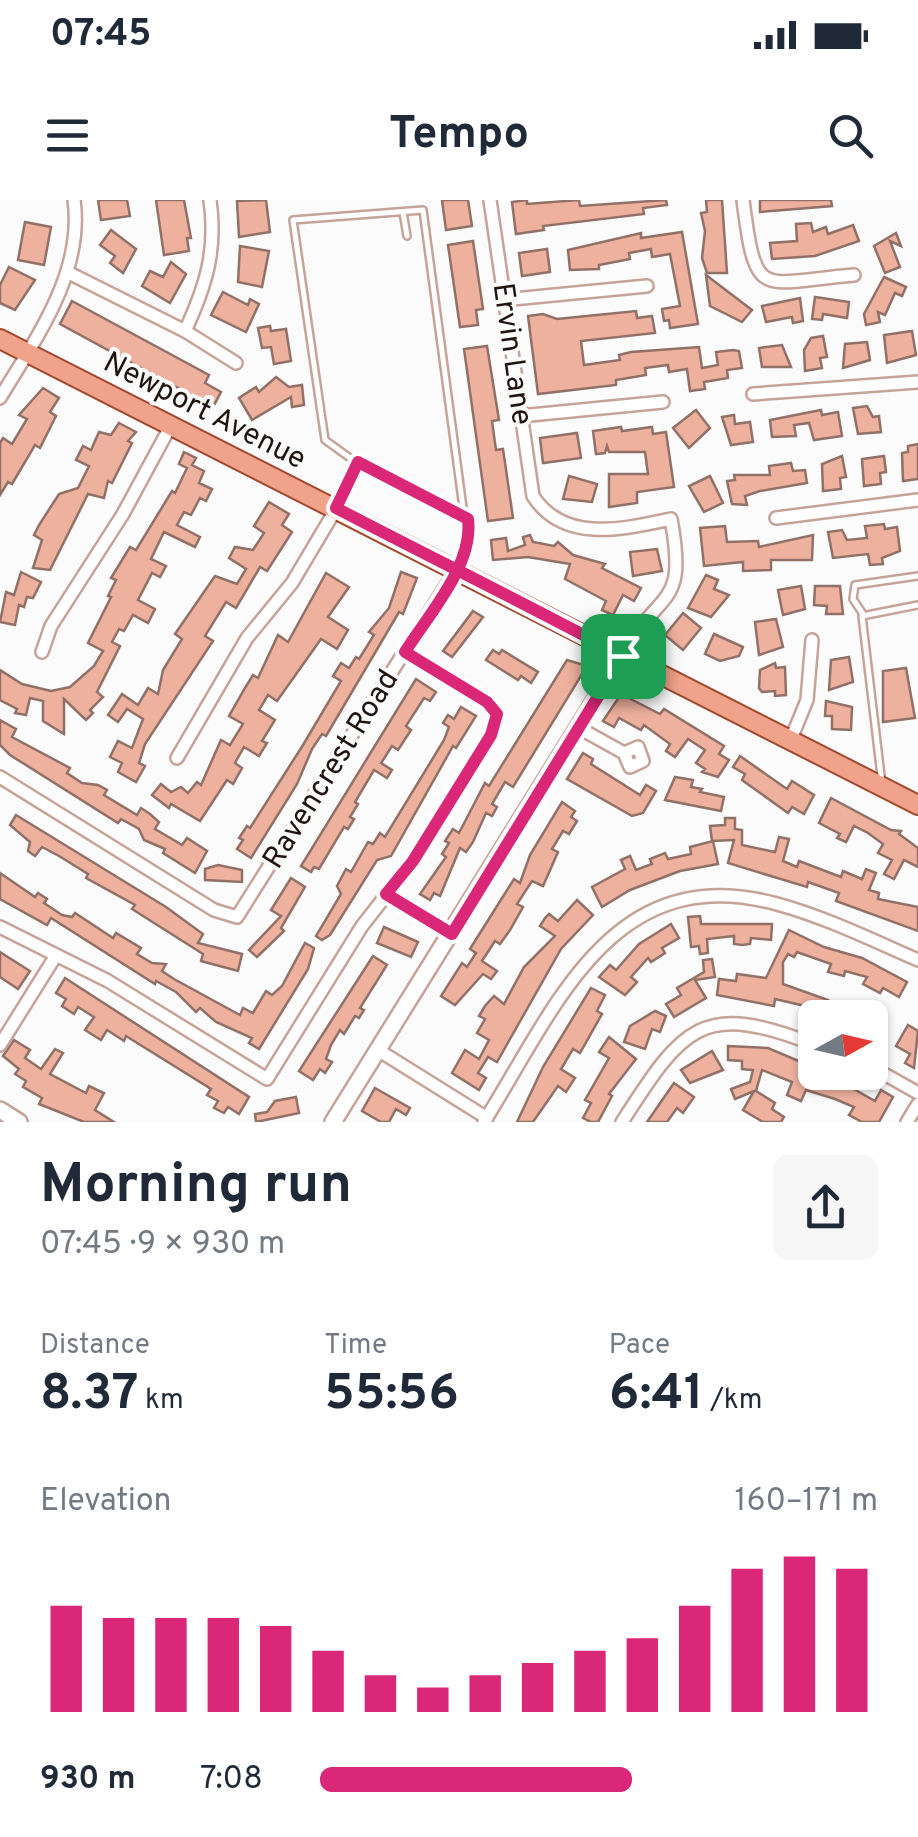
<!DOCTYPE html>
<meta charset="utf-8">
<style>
body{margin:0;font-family:Overpass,sans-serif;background:#f6f6f7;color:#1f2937;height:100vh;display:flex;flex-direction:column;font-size:38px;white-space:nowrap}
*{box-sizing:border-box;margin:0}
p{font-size:32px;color:#747a83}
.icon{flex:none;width:55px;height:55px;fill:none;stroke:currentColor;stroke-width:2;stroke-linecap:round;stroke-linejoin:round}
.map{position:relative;height:922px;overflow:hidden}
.sheet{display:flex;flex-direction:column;background:#fff;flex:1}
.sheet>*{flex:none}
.needle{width:65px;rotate:82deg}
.buttons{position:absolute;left:798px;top:800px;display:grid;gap:20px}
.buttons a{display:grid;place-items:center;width:90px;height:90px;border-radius:15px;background:#fff;box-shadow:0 2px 8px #0004;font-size:50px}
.pin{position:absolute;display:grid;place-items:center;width:85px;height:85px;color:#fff;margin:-42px;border-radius:20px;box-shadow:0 5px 15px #0006}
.round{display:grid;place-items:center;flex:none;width:105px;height:105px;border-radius:15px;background:#f6f6f7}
.head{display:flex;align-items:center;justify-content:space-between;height:170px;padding:0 40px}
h1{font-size:55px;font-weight:700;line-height:75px}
.figures{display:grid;grid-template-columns:repeat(3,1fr);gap:15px;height:170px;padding:10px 40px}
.figures div{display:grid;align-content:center}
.figures b{font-size:50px;font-weight:700}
.figures small{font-size:28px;font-weight:400}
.figures p{font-size:28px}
.chart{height:280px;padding:20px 40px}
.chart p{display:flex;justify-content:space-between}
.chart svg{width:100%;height:180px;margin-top:10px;stroke:#db2777;stroke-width:6}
ul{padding:0 40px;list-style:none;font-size:32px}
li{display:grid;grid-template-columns:160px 120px 1fr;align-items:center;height:75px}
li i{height:25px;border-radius:12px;background:#db2777}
.status{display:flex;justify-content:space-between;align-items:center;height:70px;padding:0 50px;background:#fff;direction:ltr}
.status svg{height:28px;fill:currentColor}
header{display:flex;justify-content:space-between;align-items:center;height:130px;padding:0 40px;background:#fff;font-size:45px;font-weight:700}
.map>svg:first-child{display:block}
</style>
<div class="status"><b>07:45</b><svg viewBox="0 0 49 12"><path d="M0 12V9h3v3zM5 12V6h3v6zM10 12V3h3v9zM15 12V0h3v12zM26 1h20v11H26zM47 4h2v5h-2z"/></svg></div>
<header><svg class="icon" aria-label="menu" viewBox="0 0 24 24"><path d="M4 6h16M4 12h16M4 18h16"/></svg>Tempo<svg class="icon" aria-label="search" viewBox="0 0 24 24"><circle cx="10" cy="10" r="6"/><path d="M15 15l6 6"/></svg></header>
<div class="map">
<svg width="918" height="922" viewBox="0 0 918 922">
<rect width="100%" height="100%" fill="#fbfbfb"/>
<g fill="#eeb19e" stroke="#917167" stroke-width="2.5">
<polygon points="98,0 127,0 130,16 101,20"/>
<polygon points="156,0 184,0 191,38 187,38 189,51 164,55"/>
<polygon points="266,0 270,32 239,37 237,1"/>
<polygon points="442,0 468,0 472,26 446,30"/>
<polygon points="527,0 527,4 579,0 580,6 666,0 667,5 643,8 644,14 543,26 544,30 516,34 512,2"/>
<polygon points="706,0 722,0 727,73 707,73 702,58 705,31 701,13 707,12"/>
<polygon points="760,0 831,0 832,6 760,12"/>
<polygon points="25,22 51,27 44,65 18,60"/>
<polygon points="811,23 813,32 826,27 828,34 853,25 859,41 815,56 772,59 770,43 797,41 796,24"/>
<polygon points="111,30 136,49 123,73 110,63 115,56 100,45"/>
<polygon points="682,32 698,124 670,128 669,120 664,121 662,109 680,106 670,54 652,57 651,49 629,53 630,59 599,65 599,69 570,70 568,50 641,33 641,38"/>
<polygon points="896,33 901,46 890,41 900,67 885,73 874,46"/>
<polygon points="473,41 483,109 476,110 478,125 460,127 448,45"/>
<polygon points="240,46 269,51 262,87 238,82"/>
<polygon points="547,49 550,72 522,76 519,53"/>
<polygon points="171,62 186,74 170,103 142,86 150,71 163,77"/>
<polygon points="9,67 35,80 15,110 0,103 0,85"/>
<polygon points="706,75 752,110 742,122 710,106"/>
<polygon points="884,77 906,87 902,96 895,93 885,115 878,112 880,122 866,125 864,114"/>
<polygon points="223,92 248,105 250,99 259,104 246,132 211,115"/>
<polygon points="815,97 849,102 847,118 823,114 822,120 812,119"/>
<polygon points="800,98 803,121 793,123 792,117 766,122 762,106"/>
<polygon points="72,101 209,175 205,183 221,192 213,207 60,124"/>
<polygon points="636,111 637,118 652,116 655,133 581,141 584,165 620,160 619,155 631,152 699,147 702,168 718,165 716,152 733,150 739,151 742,168 727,170 728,178 704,182 705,189 690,191 687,169 669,172 668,165 645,168 646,175 616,180 616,185 538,194 528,116 543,114 557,119"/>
<polygon points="270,126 271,131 286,129 291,161 274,164 271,147 262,148 258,128"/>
<polygon points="912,131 916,155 887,163 884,135"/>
<polygon points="823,136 827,157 820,158 822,168 805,171 804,150 811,138"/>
<polygon points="867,142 870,160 843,168 845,144"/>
<polygon points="782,145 791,167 762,167 759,148"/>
<polygon points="487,146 499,220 492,221 496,250 503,249 513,318 488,321 464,149"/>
<polygon points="276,177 289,187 302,185 304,205 292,207 291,197 252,220 239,198 256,187 259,192"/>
<polygon points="43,188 59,198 50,212 56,216 40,248 35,245 12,284 8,282 0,295 0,243 3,238 12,244 27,219 19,215"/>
<polygon points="867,206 873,217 879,216 881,232 858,234 853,208"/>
<polygon points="696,210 710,228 689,248 673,228"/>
<polygon points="821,210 822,215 838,212 842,236 814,240 809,223 794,225 796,236 772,237 770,220"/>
<polygon points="734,215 735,224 750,222 753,242 731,245 722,217"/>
<polygon points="119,223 136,232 128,241 132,243 112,283 108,281 104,298 88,294 50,370 33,368 42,340 34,335 39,325 59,294 78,288 89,266 76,260 83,246 91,250 99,232 111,235"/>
<polygon points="621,227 622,231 652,227 653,234 666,232 674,287 637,292 637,303 609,307 609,274 648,274 645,252 609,252 607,246 605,253 596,254 593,231"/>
<polygon points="577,233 581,258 543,263 540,238"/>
<polygon points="918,244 918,279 903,281 902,253 908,252 908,246"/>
<polygon points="184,252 196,258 192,265 204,271 199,283 212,289 206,301 200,298 191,315 184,312 177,325 200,337 195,347 164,332 151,359 166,366 160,377 152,373 138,400 155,409 148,423 133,415 124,431 119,429 112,442 120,446 97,492 103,497 90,510 93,513 86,520 64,499 64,534 43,521 43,501 30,498 26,515 15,513 17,509 0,500 0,470 22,484 51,491 70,487 94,466 103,451 88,443 111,397 108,396 116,380 111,378 130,347 136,350 172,291 175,293 187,268 179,264"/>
<polygon points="842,256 846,277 840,278 841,289 823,291 822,264"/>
<polygon points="884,256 886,272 880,273 881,284 864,286 862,259"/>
<polygon points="791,263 793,271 805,270 807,283 760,291 745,296 747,305 732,304 727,281 735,280 734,275 770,275 769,266"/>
<polygon points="569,276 597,284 592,302 563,299"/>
<polygon points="710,276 723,303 704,312 689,286"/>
<polygon points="269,302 289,314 282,325 292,332 267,371 260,367 236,408 226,402 205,436 213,441 145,544 139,563 145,566 136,582 118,572 122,563 110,557 118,541 132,548 143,519 127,509 118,522 108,515 122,494 138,505 148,488 158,494 163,470 182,439 175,434 215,376 237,384 246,369 229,358 235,347 253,350 264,333 254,326"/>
<polygon points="884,324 885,329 897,327 900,351 882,358 883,364 870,365 868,354 833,358 828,332 842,330 847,340 867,338 865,326"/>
<polygon points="725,326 727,342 758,341 759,347 813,335 812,360 771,360 771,370 743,371 743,362 704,366 700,328"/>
<polygon points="530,335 533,342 554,346 558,342 573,355 605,364 602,368 641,388 634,401 623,395 613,415 602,410 606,401 565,379 570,364 528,357 493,360 491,340 506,338 508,351 525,345 523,337"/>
<polygon points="657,349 662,371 633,376 630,352"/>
<polygon points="21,372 41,382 33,398 27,397 24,407 19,405 15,425 0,422 6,392 14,395"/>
<polygon points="401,372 417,378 403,414 399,412 326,536 322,534 312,549 297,584 251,658 237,649 243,640 239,638 247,626 250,628 303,545 341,481 333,476 341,463 349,468 356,457 359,459 374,435 369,432 389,408"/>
<polygon points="326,373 349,387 328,417 348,430 337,449 321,439 277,501 268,495 259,510 275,520 262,541 267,543 259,556 244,547 235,563 242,568 233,584 227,580 200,621 171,604 169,608 152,595 161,584 171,592 181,587 188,593 197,582 201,585 221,540 230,545 243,524 229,516 245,488 253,475 258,478 278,435 288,442"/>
<polygon points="706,375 718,380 714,389 729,395 711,417 688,408"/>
<polygon points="801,386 805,409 783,415 778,390"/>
<polygon points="815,386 840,386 843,414 826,414 827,406 814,405"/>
<polygon points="473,411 483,417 452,457 443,451"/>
<polygon points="683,413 701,428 683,450 665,435"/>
<polygon points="776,419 783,447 759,455 755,422"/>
<polygon points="714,434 743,447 739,456 720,461 705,454"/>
<polygon points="493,450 499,454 502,450 538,472 531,483 521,476 518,480 486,460"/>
<polygon points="849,457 853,482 829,490 831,460"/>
<polygon points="567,460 587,466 513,587 505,582 492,604 497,607 492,616 486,613 473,642 466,652 460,648 440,696 434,693 430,700 420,694 446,657 442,654 449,643 445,641 453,629 459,633 485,583 489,586"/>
<polygon points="775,463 776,468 785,467 786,495 775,496 775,491 762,492 759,488 760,470"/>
<polygon points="906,468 915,518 883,522 883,471"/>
<polygon points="416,479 436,492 430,501 424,498 406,526 411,530 398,550 392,546 381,563 392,570 387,578 374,570 355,602 358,604 350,617 354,619 348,629 344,627 319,669 314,667 311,672 301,666"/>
<polygon points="621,494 660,514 664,509 724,546 719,554 729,560 718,577 702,572 705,569 696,563 705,550 688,539 675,557 666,551 670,544 644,525 641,530 619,518 614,527 603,521"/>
<polygon points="826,501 852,507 851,530 832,529 832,516 825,516"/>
<polygon points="461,507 476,516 456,548 453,546 391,656 377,660 330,735 322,740 316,736 341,694 337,686 346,669 351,672 368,642 373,644 380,633 385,637 444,540 449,527 443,523 448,515 454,519"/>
<polygon points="0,520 16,529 12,537 70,568 67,573 82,583 98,585 107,590 104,595 137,615 141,608 150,614 159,622 155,629 172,639 182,645 187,638 207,651 195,673 163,653 165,649 144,640 139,629 121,619 118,623 10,555 0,545"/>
<polygon points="583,553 593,559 591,564 640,595 646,585 656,591 643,613 632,616 567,579"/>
<polygon points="740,556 787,589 792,581 814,595 804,614 792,607 788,613 742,580 745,574 733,567"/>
<polygon points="675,577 693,580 691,587 702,589 700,592 724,597 721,611 665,600"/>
<polygon points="831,598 891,630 901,631 899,634 918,648 918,667 904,660 894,679 884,674 892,660 878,653 883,644 868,633 854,626 846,642 837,638 840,634 819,623"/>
<polygon points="562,602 575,611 571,617 577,621 569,634 563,631 552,649 558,652 543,686 532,681 517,704 523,707 510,730 500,744 495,741 482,761 497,771 491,779 483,774 455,805 441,796 462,763 467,767 476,753 470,749 514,679 520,683 530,655"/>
<polygon points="16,615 166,707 203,734 198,743 242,754 238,771 201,761 203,754 132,709 135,705 86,678 88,674 59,656 42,647 35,656 28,651 30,642 10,625"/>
<polygon points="725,618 735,618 735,629 742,630 742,645 775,652 779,637 789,639 783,661 797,667 799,661 841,677 843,671 862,679 866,669 876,673 869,690 879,693 878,699 918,707 918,731 836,701 839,693 808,682 807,687 728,663 734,640 712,641 710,626 725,625"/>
<polygon points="713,641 718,664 680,671 630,690 602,707 592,687 625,669 621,660 630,656 636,670 652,664 650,659 665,653 668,659 691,654 690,647"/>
<polygon points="218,665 242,670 242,682 205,680 205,669"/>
<polygon points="0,673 35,697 38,693 47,699 44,703 62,715 72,717 75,713 113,738 116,733 141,748 137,754 152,763 166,764 162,771 174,779 240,815 243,808 253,813 266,791 272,795 282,786 305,743 314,748 308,769 259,849 249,843 252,838 216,822 200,808 196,812 176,792 156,781 155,784 51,718 47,725 0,699"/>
<polygon points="291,678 305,687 281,728 284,731 257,757 249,750 281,716 271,710"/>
<polygon points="577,700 593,715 561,749 497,862 488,857 478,873 486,878 479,890 452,873 465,850 479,859 489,840 477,833 485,819 479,816 485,806 494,796 504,804 524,767 555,736 540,726 545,718 549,714 558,721"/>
<polygon points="700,716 701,724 772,724 771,740 751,738 750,744 742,745 734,744 734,736 707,739 708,753 700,754 699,746 691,747 688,717"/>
<polygon points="671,724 679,738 662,748 665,753 651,762 648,758 631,777 637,782 625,795 599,777 610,765 616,770 639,744"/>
<polygon points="384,727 418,742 411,757 377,743"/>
<polygon points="789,730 824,747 862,758 907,782 899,797 883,788 880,793 863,784 867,777 845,771 844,776 828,772 831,764 797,752 794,757 788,754 783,762 783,784 828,800 826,808 850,818 815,818 815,821 802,817 805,806 775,799 774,806 717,795 719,779 736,781 737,774 766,778"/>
<polygon points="0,752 30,771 18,789 0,777"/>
<polygon points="373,756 387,765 360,808 364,810 359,818 355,816 344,834 340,830 331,845 326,859 332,862 325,873 320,869 313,880 299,871"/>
<polygon points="712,759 715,777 695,780 706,798 674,817 666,804 681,795 677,788 704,772 703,760"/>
<polygon points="65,778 249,897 239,914 228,907 224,913 214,908 218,901 207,895 211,889 126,836 124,841 107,830 101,840 85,830 94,817 78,807 74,814 62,806 66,799 56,793"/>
<polygon points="591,788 605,795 597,811 602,814 580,853 573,849 561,869 575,878 566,892 558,886 533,922 517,922 543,867"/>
<polygon points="655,811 666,816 660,832 652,829 645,849 624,842 630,826"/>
<polygon points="908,825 918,831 914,868 905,863 910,854 896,846"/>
<polygon points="609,837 636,859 609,894 612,896 598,922 591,922 583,918 591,903 585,900 609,858 599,852"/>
<polygon points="14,840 30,850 25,858 41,869 55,849 63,853 50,874 86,893 89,886 104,893 95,910 114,922 84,922 39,904 42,898 23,887 26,881 15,874 19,869 3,856"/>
<polygon points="728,846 768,848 808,865 805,872 854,882 852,888 875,901 881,890 893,897 879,922 862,922 849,915 854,907 835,899 806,890 801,901 787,895 792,882 762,870 756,891 775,903 772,909 784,917 781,922 763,922 743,910 754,891 735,899 731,889 750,882 753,870 742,869 742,861 728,860"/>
<polygon points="712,851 723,870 690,883 681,870"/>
<polygon points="674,883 694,897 683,913 677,908 667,922 647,922"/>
<polygon points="375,888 410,908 406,915 396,909 389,922 381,922 362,911"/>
<polygon points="296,897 299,913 256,922 255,914 267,912 275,901"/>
</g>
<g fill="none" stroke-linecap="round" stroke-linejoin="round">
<defs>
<g id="lane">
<polyline points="403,12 407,36"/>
<polyline points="357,263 325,240 293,20 423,10 464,315"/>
<polyline points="337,307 357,263 464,315 470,332 457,367"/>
<polyline points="863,414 853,399 855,385 918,376"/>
<polyline points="882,584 862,416 918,405"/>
</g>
<g id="street">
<path d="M 490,0 L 533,296 C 564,344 624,329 671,319 C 688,411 659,387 623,455"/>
<path d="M 743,0 C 756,102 759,83 854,75"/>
<polyline points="69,73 185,131 236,163"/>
<polyline points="503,100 647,86"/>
<path d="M 185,131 C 206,86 217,50 210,0"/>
<polyline points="753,194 918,182"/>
<path d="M 0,198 C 36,138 84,73 74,0"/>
<polyline points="520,216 663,202"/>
<polyline points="776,318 918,300"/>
<polyline points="42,452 51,426 123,314 170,227"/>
<polyline points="579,528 624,553 630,567 643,561 638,547 624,553"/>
<polyline points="791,539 807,500 812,440"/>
<polyline points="177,558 247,438 292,383 336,309"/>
<polyline points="0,577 214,710 237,717 456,370"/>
<polyline points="386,694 452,733"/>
<polyline points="0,727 108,781 267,879 362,726 413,661 491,535 497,514 487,502 405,451"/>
<polyline points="0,845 55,757"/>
<polyline points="378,850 487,918"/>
<polyline points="870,866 918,893"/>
<path d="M 484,922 C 556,807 612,659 777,704 C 825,717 872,740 918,760"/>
<path d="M 622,922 C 683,827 702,800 815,845"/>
<polyline points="907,922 918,904"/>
</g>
<g id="secondary">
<polyline points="0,910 19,922"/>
<polyline points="333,922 623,455"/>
</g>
<polyline id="primary" points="0,139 918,605"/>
</defs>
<use href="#lane" stroke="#c6a399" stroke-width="10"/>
<use href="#street" stroke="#c6a399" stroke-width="16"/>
<use href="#secondary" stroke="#c6a399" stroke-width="20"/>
<use href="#primary" stroke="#a1482d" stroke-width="22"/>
<use href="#lane" stroke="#fff" stroke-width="5"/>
<use href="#street" stroke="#fff" stroke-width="11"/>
<use href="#secondary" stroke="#fff" stroke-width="15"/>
<use href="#primary" stroke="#f0a28a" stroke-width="18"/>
</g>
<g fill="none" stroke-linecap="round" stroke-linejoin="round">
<defs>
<path id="route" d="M 623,456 C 528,405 432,358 336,308 L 358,262 L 468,319 C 474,365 428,415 405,452 L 487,502 L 497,514 L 491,535 L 413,661 L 386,694 L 452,734 L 623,456"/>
</defs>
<use href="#route" stroke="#fff" stroke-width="20"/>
<use href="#route" stroke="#db2777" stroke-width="12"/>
</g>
<g text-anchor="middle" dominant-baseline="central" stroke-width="8" stroke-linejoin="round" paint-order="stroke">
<g font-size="30" fill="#201410" stroke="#fbfbfb">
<text transform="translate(511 154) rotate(82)">Ervin Lane</text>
<text transform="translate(204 212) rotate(27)">Newport Avenue</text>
<text transform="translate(332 570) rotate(-58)">Ravencrest Road</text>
</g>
</g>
</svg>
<div class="buttons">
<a><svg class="needle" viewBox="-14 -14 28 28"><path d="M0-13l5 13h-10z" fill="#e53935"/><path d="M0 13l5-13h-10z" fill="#747a83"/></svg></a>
</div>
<div class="pin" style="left:623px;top:456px;background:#1e9e55"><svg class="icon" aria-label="arrive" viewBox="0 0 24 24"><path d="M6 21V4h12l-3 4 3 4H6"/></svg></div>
</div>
<section class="sheet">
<div class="head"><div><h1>Morning run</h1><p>07:45 · 9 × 930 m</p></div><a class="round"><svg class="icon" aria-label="share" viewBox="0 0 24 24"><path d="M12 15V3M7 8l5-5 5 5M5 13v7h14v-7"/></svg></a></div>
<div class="figures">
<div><p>Distance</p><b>8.37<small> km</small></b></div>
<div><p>Time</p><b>55:56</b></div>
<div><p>Pace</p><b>6:41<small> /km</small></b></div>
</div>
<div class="chart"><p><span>Elevation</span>160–171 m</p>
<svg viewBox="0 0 160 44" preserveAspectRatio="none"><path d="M5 44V18M15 44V21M25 44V21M35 44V21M45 44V23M55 44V29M65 44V35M75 44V38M85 44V35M95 44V32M105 44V29M115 44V26M125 44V18M135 44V9M145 44V6M155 44V9"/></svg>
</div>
<ul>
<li><b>930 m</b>7:08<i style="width:56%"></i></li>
</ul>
</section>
